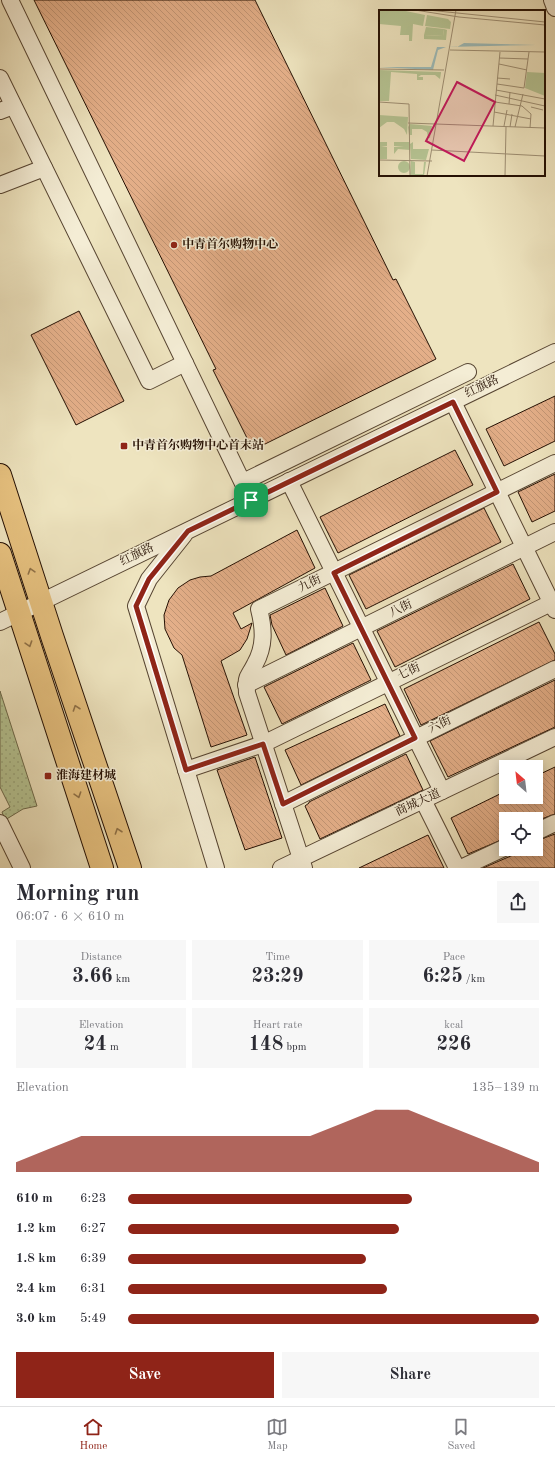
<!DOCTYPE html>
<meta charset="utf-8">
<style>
body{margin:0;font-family:"Old Standard TT","Noto Serif SC",serif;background:#f7f7f7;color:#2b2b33;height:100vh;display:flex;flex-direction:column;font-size:15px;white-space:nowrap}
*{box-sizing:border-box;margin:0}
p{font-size:13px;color:#7c7c81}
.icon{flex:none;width:22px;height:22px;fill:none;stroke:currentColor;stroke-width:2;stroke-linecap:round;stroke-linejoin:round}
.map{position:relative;height:868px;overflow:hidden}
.panel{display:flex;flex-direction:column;background:#fff;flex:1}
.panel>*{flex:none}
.needle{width:26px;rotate:332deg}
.tools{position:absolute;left:499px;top:760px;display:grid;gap:8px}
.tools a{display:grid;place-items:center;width:44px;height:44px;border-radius:0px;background:#fff;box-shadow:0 2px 10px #0003;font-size:20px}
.pin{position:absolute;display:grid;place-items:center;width:34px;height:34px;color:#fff;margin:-17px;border-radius:8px;box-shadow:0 2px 6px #0006}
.round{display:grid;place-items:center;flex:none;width:42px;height:42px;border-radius:0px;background:#f7f7f7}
.summary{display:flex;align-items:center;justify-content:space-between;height:68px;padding:0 16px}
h1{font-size:22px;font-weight:600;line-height:30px}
.figures{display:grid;grid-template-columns:repeat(3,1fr);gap:6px;height:68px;padding:4px 16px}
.figures div{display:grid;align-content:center;border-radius:0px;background:#f7f7f7;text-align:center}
.figures b{font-size:20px;font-weight:600}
.figures small{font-size:11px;font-weight:400}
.figures p{font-size:11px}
.chart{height:112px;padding:8px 16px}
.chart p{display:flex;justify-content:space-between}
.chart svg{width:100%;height:72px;margin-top:4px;fill:#8f2418;opacity:.7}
.button{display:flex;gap:8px;margin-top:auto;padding:8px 16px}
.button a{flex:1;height:46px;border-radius:0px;background:#8f2418;color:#fff;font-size:16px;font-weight:600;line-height:46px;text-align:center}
.button a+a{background:#f7f7f7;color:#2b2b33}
ul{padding:0 16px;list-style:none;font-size:13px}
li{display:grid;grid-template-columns:64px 48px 1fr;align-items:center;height:30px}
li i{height:10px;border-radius:5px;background:#8f2418}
.tabs{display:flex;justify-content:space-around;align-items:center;height:56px;border-top:1px solid #e1e1e2;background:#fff;font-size:11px;color:#7c7c81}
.tabs a{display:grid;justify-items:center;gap:2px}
.tabs .selected{color:#8f2418}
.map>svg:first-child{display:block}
</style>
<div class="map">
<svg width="555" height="868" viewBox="0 0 555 868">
<defs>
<pattern id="garden-dots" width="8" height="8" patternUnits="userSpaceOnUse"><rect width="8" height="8" fill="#b6c594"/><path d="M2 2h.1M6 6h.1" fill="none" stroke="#9ca87e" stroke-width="1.8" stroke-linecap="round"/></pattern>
<pattern id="building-back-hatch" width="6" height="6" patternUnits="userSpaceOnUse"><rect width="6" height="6" fill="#e4af89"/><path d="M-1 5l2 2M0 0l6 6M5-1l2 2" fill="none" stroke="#c39675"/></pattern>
</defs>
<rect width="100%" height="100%" fill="#eee4bf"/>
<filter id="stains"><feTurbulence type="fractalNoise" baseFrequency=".005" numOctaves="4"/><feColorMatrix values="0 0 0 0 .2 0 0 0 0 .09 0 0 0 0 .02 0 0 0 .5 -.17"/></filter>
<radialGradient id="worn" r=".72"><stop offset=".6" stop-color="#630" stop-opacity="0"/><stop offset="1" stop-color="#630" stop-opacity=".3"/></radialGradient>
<polygon fill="url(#garden-dots)" stroke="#6e6a4c" points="0,691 37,806 23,809 5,820 2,812 10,807 0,787"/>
<g fill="url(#building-back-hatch)" stroke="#251003">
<polygon points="34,0 255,0 393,280 396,279 436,359 253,450 213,370 216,369"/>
<polygon points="79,311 124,401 76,425 31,335"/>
<polygon points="555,396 555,441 504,466 486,429"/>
<polygon points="455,450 473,485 338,553 320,517"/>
<polygon points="555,474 555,511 532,522 518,492"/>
<polygon points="484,508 501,542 366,609 349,575"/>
<polygon points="297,530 315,568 233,613 241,629 252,623 247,639 240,650 221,661 247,735 211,747 182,655 174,648 165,629 164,615 169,600 178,588 190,580 200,577 211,576"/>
<polygon points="513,564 530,599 395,667 377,631"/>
<polygon points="325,588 343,626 286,655 272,625 270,615"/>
<polygon points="539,622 555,654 555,660 421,725 404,689"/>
<polygon points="353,643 371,680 282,724 264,687"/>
<polygon points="555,680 555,727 448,777 430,741"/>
<polygon points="385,704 400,736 301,785 285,750"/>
<polygon points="406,754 423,790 320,839 305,806 309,803 309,802"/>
<polygon points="255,757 282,838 245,850 217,770"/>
<polygon points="555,767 555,814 536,821 536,819 506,819 506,838 468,854 451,818 506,791 506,797 536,797 536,776"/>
<polygon points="555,834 555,868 483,868 527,849 536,849 536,841"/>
<polygon points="428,835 444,868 359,868"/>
</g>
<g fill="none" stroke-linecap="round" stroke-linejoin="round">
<defs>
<g id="minor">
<polyline points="10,0 251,500"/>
<polyline points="552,0 555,8"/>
<polyline points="0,78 149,381 185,363"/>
<polyline points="0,111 13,106"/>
<polyline points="0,185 44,168"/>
<polyline points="453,402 555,610"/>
<polyline points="289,481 442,791"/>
<polyline points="243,482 468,372"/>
<polyline points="184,535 149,579 136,606 216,868"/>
<polyline points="0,622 555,352"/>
<polyline points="246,685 555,532"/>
<polyline points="186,770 263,744 555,601"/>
<polyline points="423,800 457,868"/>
<polyline points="283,804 555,669"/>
<polyline points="0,823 22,868"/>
<polyline points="536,832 555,823"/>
<polyline points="281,868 555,737"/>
<path d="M 304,868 L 247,693 C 246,673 247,680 255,664 C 265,646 264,629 259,609 L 555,463"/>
<polyline points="461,868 506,847"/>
</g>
<g id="highway">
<polyline points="0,475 52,636 130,868"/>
<polyline points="0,554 102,868"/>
</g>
</defs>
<use href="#minor" stroke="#574532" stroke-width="18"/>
<use href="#highway" stroke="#251003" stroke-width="24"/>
<use href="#minor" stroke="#f4edd5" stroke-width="16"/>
<use href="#highway" stroke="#e7c280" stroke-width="22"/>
</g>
<defs><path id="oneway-chevron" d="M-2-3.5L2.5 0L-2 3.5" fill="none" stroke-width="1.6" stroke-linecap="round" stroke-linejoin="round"/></defs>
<g stroke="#907248">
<use href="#oneway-chevron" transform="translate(31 571) rotate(-107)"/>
<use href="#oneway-chevron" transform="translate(29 644) rotate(72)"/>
<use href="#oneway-chevron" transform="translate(76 708) rotate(-109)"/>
<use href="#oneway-chevron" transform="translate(78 795) rotate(72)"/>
<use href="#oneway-chevron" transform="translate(118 831) rotate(-109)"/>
</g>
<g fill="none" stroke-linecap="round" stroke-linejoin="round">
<defs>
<polygon id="route" points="453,402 497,492 334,573 415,738 283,804 263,744 186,770 136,606 149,579 188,531"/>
</defs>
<use href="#route" stroke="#fff" stroke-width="8"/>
<use href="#route" stroke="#8f2418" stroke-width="5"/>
</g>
<g fill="#8f2418" stroke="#f4edd5" stroke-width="1.5">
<circle cx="174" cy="245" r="4"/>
<rect x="120" y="442" width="8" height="8" rx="2"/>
<rect x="44" y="772" width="8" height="8" rx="2"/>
</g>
<g text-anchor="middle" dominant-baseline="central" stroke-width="3" stroke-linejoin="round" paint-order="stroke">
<g font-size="12" font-weight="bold" fill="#251003" stroke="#f4edd5" text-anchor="start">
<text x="182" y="245">中青首尔购物中心</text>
<text x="132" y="446">中青首尔购物中心首末站</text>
<text x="56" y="776">淮海建材城</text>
</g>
<g font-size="12" fill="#251003" stroke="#f4edd5">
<text transform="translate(482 387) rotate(-26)">红旗路</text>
<text transform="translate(137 555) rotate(-26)">红旗路</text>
<text transform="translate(310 584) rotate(-26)">九街</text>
<text transform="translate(401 609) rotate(-26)">八街</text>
<text transform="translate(409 672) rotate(-26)">七街</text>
<text transform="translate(440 725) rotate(-26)">六街</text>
<text transform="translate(418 803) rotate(-25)">商城大道</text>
</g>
</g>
<g transform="translate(379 10)">
<rect width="166" height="166" fill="#eee4bf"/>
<path d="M 0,0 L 22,0 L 46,5 L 44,16 L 34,14 L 33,31 L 30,31 L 30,25 L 21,25 L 22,16 L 0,14 ZM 48,5 L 69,9 L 72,12 L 71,19 L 46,16 ZM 65,19 L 68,20 L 67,30 L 45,29 L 45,25 L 64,26 ZM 0,60 L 62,62 L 62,63 L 61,69 L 56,65 L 42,65 L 39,67 L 44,67 L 44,70 L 38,70 L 38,64 L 12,62 L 10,91 L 0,91 ZM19 157a6 6 0 1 1 12 0a6 6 0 1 1-12 0ZM 32,151 L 36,152 L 36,164 L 44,164 L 45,152 L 47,152 L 45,166 L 31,166 Z" fill="#b6c594"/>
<path d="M 148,62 L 166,63 L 166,86 L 146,78 Z" fill="#b6c594"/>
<path d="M 47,17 L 65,19 L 64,26 L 45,25 Z" fill="#b6c594"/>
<path d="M 0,105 L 29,107 L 28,125 L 25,119 L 15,112 L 8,112 L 0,118 ZM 31,114 L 53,116 L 51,128 L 49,128 L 48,122 L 43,119 L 33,119 L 33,125 L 30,125 L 29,117 ZM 0,132 L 8,132 L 8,136 L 2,137 L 8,137 L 8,149 L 0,149 ZM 15,132 L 30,132 L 31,140 L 19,139 L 15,144 L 15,137 L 25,137 L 15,136 ZM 34,132 L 34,139 L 50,139 L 47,150 L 32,149 L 31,134 Z" fill="#b6c594"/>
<path d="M 85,33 L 157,35 L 67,37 L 59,40 L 54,60 L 0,57 L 52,57 L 58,37 L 78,37 Z" fill="#9cbcbb"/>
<path fill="none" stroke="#9e8f74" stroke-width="1" d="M 36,0 L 80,7 L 166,15M 49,0 L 166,12M 71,40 L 166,42M 120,48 L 149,49M 120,54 L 148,60M 0,59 L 65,60M 118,68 L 131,69M 118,74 L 145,78 L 150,42M 117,80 L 166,89M 116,85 L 166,96M 0,92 L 30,94 L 31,166M 116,92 L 143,96 L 152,104 L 151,118M 130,94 L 131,82M 152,97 L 164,100M 115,102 L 152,109M 29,113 L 166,118M 114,116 L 121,42M 125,116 L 128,100M 131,117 L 133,104M 136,117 L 144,84M 53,140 L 166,146M 0,150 L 53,151M 48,166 L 77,0M 126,166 L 127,117"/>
<path fill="#c2185b" fill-opacity="0.15" stroke="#c2185b" stroke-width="2" d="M 78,72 L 116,92 L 85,151 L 47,131 Z"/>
<rect width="166" height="166" fill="none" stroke="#251003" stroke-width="2"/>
</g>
<rect width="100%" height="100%" filter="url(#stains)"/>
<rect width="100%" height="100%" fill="url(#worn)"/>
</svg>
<div class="tools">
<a><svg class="needle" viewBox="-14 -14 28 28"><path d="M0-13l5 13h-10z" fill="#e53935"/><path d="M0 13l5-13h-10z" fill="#7c7c81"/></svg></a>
<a><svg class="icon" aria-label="locate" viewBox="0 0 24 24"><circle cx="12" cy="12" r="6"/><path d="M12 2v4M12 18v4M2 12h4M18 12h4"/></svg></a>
</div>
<div class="pin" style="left:251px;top:500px;background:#1e9e55"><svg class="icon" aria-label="arrive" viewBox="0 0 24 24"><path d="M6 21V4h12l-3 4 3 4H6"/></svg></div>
</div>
<section class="panel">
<div class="summary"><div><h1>Morning run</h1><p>06:07 · 6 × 610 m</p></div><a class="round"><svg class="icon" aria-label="share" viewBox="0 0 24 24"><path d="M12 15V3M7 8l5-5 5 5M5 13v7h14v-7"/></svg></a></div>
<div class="figures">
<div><p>Distance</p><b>3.66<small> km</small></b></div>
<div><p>Time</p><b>23:29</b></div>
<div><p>Pace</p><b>6:25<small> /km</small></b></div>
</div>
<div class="figures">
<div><p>Elevation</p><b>24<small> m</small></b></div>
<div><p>Heart rate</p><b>148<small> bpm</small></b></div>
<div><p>kcal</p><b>226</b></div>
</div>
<div class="chart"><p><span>Elevation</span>135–139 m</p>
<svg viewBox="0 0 160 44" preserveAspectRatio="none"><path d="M0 44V38L10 30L20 22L30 22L40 22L50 22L60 22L70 22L80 22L90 22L100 14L110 6L120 6L130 14L140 22L150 30L160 38V44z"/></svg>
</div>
<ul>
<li><b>610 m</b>6:23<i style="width:69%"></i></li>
<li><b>1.2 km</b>6:27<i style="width:66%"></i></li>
<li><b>1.8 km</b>6:39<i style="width:58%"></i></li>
<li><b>2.4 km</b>6:31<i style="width:63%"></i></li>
<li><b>3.0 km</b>5:49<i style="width:100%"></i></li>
</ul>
<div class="button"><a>Save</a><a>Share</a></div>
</section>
<nav class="tabs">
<a class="selected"><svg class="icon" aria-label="home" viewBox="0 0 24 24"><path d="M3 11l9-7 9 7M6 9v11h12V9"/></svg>Home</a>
<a><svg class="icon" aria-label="map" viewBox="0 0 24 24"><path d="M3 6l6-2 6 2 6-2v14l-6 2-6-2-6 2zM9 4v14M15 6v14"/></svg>Map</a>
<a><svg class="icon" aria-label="saved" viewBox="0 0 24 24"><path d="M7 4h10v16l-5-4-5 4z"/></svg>Saved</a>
</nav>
